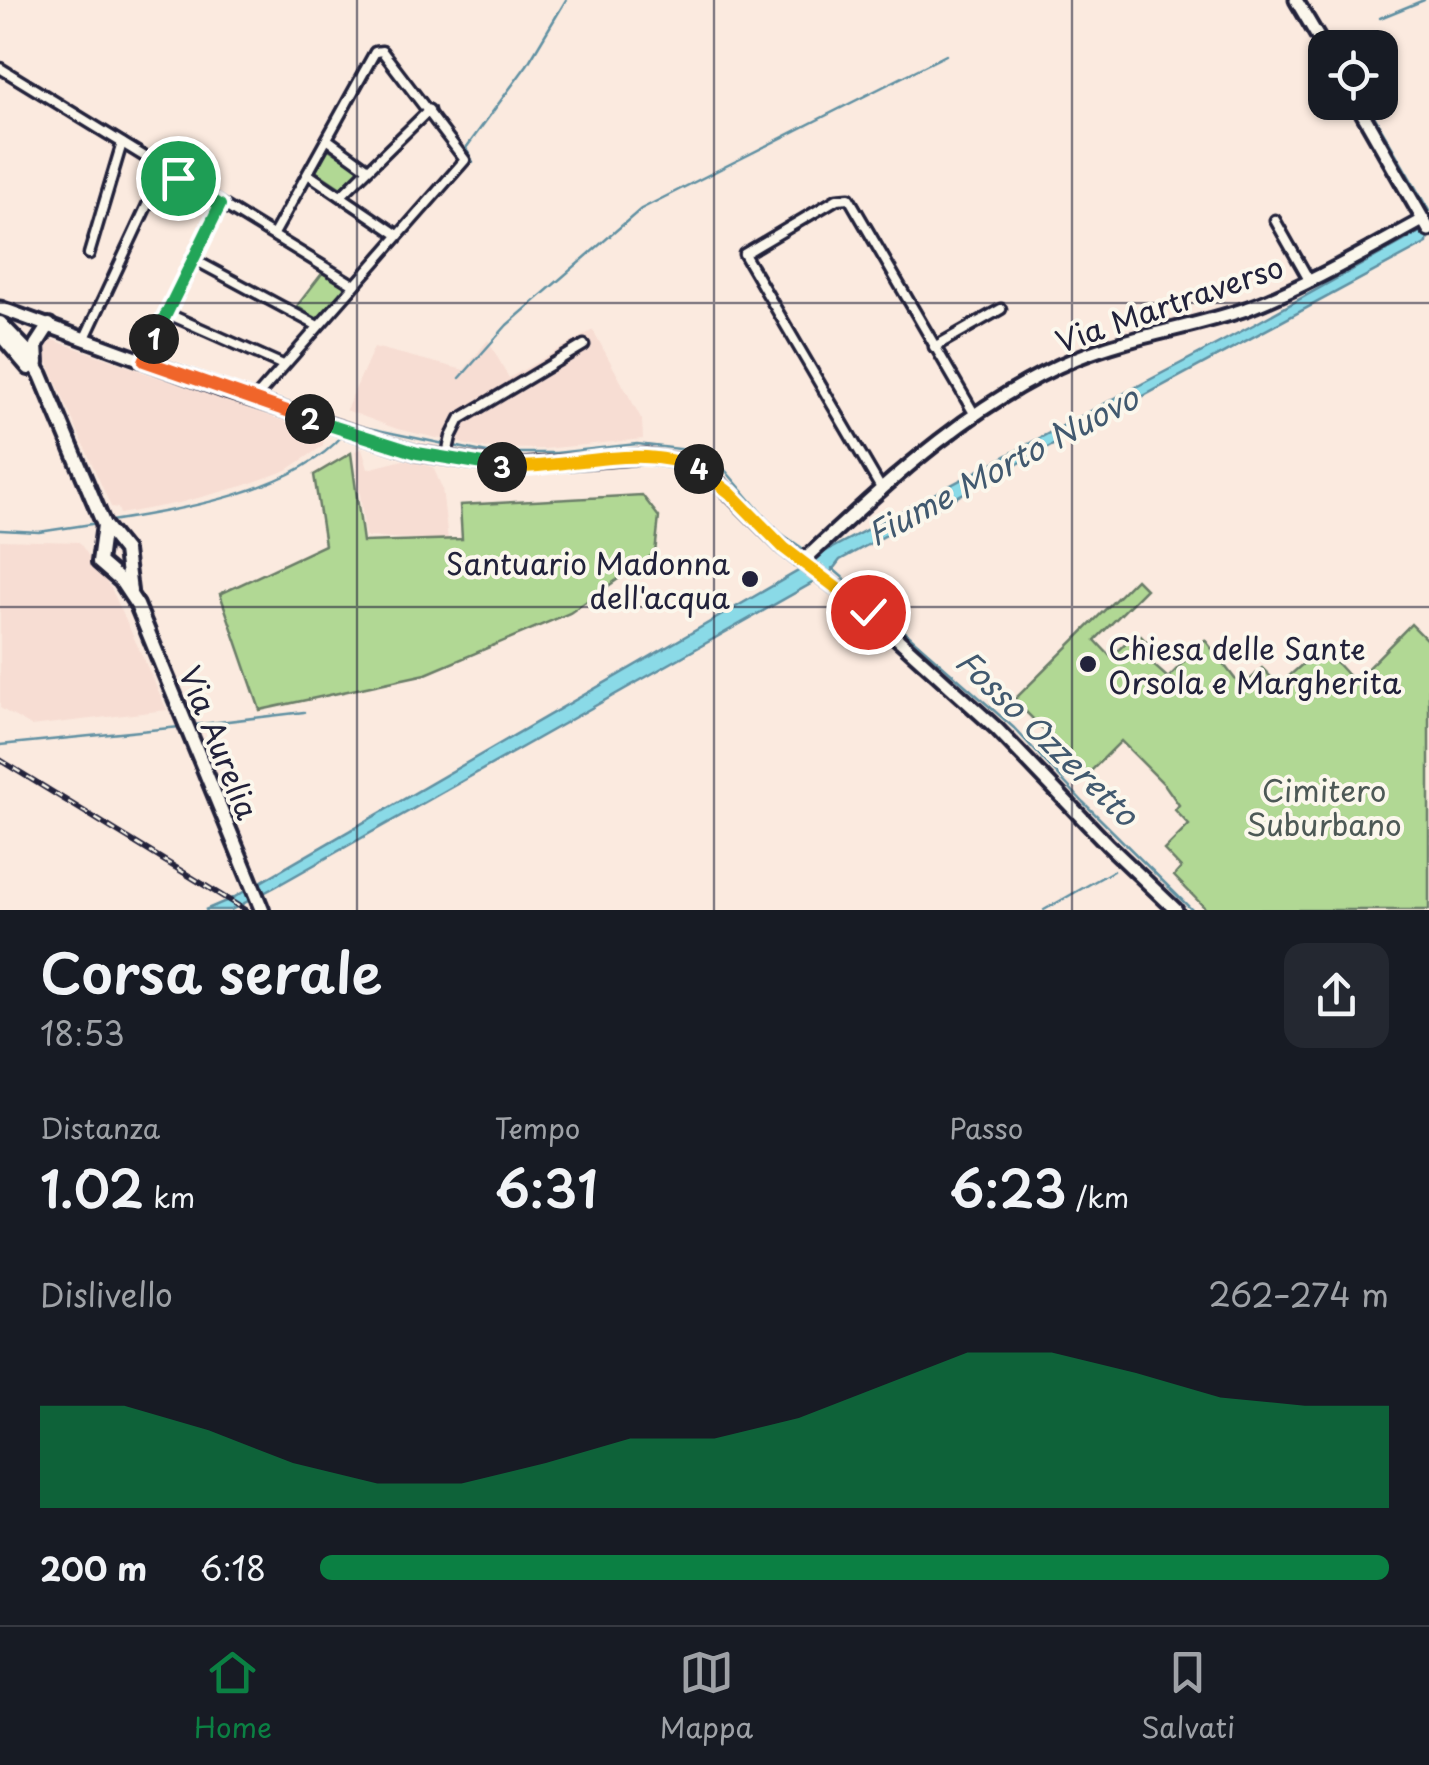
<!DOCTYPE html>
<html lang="it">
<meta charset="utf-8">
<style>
body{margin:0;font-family:"Playpen Sans",sans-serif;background:#242831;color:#f1f3f6;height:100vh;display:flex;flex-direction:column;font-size:38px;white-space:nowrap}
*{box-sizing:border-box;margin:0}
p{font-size:32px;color:#9ea1a6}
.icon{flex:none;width:55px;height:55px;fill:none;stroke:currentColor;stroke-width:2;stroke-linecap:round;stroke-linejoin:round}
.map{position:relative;height:910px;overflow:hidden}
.side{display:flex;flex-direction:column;background:#171b24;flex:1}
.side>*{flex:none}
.fabs{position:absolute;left:1308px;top:30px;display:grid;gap:20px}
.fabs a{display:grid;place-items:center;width:90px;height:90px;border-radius:20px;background:#171b24;box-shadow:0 2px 8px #0004;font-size:50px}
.pin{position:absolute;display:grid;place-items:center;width:85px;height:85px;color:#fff;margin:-42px;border:5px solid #fff;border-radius:50%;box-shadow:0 2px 10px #0007}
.km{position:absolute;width:50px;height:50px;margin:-25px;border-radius:50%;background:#222;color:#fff;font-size:28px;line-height:50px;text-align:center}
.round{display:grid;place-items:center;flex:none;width:105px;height:105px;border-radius:20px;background:#242831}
.headline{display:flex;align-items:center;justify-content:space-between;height:170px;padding:0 40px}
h1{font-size:55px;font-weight:600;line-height:75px}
.figures{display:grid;grid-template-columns:repeat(3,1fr);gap:15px;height:170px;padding:10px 40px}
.figures div{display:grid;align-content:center}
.figures b{font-size:50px;font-weight:600}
.figures small{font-size:28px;font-weight:400}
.figures p{font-size:28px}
.chart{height:280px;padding:20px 40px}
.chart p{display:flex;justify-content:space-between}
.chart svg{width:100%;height:180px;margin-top:10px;fill:#0b8043;opacity:.7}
ul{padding:0 40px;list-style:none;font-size:32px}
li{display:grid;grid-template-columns:160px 120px 1fr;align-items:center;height:75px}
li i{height:25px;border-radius:12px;background:#0b8043}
.menu{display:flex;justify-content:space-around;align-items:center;height:140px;border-top:2px solid #363941;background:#171b24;font-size:28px;color:#9ea1a6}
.menu a{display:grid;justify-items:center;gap:5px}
.menu .on{color:#0b8043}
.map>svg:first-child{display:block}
</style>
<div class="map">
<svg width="1429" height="910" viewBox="0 0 1429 910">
<rect width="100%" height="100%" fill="#fbeadf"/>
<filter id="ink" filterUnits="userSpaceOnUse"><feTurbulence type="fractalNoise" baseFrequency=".01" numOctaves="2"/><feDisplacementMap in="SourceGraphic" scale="20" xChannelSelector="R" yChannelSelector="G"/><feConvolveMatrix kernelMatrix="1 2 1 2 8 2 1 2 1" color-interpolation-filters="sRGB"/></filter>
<g filter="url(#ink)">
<g fill="#f7ddd3">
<polygon points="593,330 642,420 643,439 544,449 481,448 397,429 346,410 374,347 464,370 488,340 509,378"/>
<polygon points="50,339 324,434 323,446 287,470 243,486 179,503 120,514 118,508 111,507 41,348"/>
<polygon points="362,449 368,469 407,459 433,467 442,488 448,540 365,537 355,451"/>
<polygon points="0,540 79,542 112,590 167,710 31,726 0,708"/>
</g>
<g fill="#b1d894" stroke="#6a7d68" stroke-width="2.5">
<polygon points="327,148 360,169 341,188 314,170"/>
<polygon points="324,271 347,288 317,320 297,306"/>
<polygon points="351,453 363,542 462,539 460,505 642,495 659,517 655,553 570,613 426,674 260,710 220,594 325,545 314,475"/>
<polygon points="1136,579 1146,589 1095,640 1111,657 1137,632 1158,654 1150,662 1168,678 1205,640 1242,688 1262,668 1279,685 1322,647 1354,682 1411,624 1429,642 1429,910 1207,910 1174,876 1181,868 1164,850 1189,825 1175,810 1179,805 1165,785 1121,741 1088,774 1014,700"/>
</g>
<polygon fill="#8adae7" stroke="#6090a2" stroke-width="2.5" points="1429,227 1427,243 840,560 830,573 275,887 231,910 205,910 233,898 812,563 815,557 1255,324"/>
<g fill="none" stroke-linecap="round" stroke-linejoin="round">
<g stroke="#6090a2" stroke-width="2.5">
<polyline points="1380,18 1424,0"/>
<polyline points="1366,102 1429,211"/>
<polyline points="473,162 466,148 527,65 566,0"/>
<polyline points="460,378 507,325 641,209 946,55"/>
<polyline points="349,424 487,453 556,453 637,444 688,450 719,463 776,530 805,550"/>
<path d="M 111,521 C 181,510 294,491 343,435"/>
<polyline points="0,530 39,532 98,523"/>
<polyline points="832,568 1014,728 1083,802 1192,910"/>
<polyline points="194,725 304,712"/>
<polyline points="0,745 180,727"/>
<polyline points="1044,910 1113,871"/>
</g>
<defs>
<g id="street">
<polyline points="0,68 354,285"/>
<polyline points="327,139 367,168"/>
<polyline points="308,174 398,235"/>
<polyline points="341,196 429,110"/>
<polyline points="1275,220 1309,280"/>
<polyline points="89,254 122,143"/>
<polyline points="193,259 318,326"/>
<polyline points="166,313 283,365"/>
<polyline points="84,340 164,169"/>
<polyline points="934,347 1001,309"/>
<polyline points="144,361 220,205"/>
<polyline points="254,400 465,160 382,51 375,52 274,234"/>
<polyline points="446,459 451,437 460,419 584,345"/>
<polyline points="882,490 744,254 837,199 849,198 975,415"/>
</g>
<g id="secondary">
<polyline points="1296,0 1325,49"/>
<polyline points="1356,102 1429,230"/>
<polyline points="0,308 229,392 417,453 508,467 647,456 677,461 698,468 721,485 784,548 868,612 997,729 1108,845 1176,910"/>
<path d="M 803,561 C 885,485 972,401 1077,358 C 1131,336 1191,328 1246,309 C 1307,286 1366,251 1423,220"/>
</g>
<g id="primary">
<polyline points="0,323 27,351 41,375 104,525 125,551 130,591"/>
<polyline points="0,334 29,368"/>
<polyline points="37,363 36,345 49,325"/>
<polyline points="104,525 99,562 121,581 137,605 262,910"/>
</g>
</defs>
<use href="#street" stroke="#22223b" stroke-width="15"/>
<use href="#secondary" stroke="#22223b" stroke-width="19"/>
<use href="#primary" stroke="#22223b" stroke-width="20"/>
<use href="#street" stroke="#fbf7ec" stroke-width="8"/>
<use href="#secondary" stroke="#fbf7ec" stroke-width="11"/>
<use href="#primary" stroke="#fbf7ec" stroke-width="12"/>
<defs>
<polyline id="rail" points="0,760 245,910"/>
</defs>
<use href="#rail" stroke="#22223b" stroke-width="6"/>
<use href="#rail" stroke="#fbf7ec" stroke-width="2.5" stroke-dasharray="8" stroke-linecap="butt"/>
</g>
</g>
<g fill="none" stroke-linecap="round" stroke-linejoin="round" filter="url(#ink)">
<defs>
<polyline id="split-1" points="154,339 220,205 178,178"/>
<polyline id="split-2" points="154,339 144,361 310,419"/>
<polyline id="split-3" points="310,419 417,453 502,467"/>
<path id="split-4" d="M 502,467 C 569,470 635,441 699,469"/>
<polyline id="split-5" points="699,469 730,493 784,548 868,612"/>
</defs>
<use href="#split-1" stroke="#fff" stroke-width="20"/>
<use href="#split-2" stroke="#fff" stroke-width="20"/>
<use href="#split-3" stroke="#fff" stroke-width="20"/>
<use href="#split-4" stroke="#fff" stroke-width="20"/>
<use href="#split-5" stroke="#fff" stroke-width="20"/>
<use href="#split-1" stroke="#22a559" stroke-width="12"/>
<use href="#split-2" stroke="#f0652b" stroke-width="12"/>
<use href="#split-3" stroke="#22a559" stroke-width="12"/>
<use href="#split-4" stroke="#f5b400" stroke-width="12"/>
<use href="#split-5" stroke="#f5b400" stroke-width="12"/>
</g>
<path fill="none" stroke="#22223b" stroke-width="2.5" stroke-opacity="0.55" d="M 357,0 L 357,910M 714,0 L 714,910M 1072,0 L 1072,910M 0,303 L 1429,303M 0,607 L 1429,607"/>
<g fill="#22223b" stroke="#fbf7ec" stroke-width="4">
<circle cx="750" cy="579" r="10"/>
<circle cx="1088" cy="664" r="10"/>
</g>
<g text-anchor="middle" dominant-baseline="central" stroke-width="8" stroke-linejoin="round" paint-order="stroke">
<g font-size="30" fill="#22223b" stroke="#fbf7ec">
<text transform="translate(1169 303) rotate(-19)">Via Martraverso</text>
<text transform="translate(220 742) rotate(68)">Via Aurelia</text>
</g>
<g font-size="30" fill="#22223b" stroke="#fbf7ec" text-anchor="end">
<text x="730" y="562">Santuario Madonna<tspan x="730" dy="34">dell'acqua</tspan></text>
<text x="1108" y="647" text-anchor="start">Chiesa delle Sante<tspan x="1108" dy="34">Orsola e Margherita</tspan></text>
</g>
<g font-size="30" fill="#4d5956" stroke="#fbf7ec">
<text x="1324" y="789">Cimitero<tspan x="1324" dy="34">Suburbano</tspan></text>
</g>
<g font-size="32" font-style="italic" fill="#41596f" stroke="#fbf7ec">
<text transform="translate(1002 465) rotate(-28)">Fiume Morto Nuovo</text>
<text transform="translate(1048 737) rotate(44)">Fosso Ozzeretto</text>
</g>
</g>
</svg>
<div class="fabs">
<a><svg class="icon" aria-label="locate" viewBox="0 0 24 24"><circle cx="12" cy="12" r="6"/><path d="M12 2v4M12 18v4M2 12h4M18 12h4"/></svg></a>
</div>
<div class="pin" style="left:178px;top:178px;background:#1e9e55"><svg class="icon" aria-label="arrive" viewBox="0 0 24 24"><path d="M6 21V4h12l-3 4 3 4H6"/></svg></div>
<div class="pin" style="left:868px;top:612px;background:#d93025"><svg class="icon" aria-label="check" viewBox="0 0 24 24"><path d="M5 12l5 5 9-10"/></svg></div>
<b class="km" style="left:154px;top:339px">1</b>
<b class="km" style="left:310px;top:419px">2</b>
<b class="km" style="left:502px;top:467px">3</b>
<b class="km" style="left:699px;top:469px">4</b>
</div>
<section class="side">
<div class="headline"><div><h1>Corsa serale</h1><p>18:53</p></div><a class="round"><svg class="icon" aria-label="share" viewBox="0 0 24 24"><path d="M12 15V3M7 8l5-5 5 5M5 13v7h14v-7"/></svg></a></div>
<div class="figures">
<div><p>Distanza</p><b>1.02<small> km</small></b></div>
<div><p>Tempo</p><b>6:31</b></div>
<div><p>Passo</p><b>6:23<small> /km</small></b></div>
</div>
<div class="chart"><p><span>Dislivello</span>262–274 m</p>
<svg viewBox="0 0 160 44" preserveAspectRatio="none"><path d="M0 44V19L10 19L20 25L30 33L40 38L50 38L60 33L70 27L80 27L90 22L100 14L110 6L120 6L130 11L140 17L150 19L160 19V44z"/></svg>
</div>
<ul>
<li><b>200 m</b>6:18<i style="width:100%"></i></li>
</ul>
</section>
<nav class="menu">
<a class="on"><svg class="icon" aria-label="home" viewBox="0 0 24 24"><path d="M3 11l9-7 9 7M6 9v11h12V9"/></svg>Home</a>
<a><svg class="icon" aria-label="map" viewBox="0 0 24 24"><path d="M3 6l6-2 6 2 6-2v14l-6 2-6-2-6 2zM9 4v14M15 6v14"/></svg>Mappa</a>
<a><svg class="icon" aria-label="saved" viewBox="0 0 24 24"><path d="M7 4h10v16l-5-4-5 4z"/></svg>Salvati</a>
</nav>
